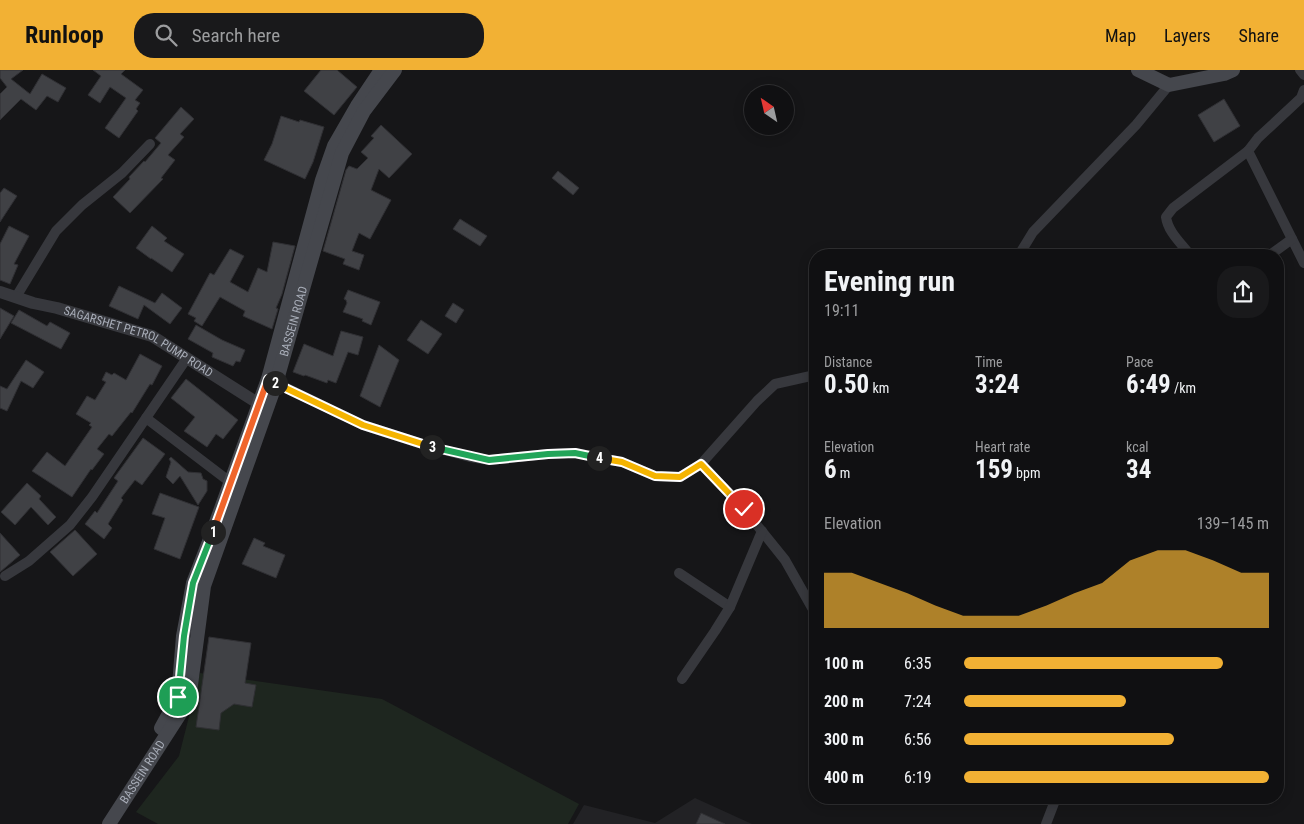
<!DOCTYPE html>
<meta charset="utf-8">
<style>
body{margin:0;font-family:"Roboto Condensed",sans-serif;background:#19191b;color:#f1f3f6;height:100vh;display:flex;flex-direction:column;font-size:19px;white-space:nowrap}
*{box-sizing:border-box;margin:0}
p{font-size:16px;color:#9c9d9f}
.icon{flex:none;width:28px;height:28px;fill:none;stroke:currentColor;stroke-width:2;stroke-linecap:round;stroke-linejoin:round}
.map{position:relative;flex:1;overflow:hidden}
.details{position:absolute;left:809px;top:179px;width:475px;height:555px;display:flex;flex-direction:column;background:#101012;border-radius:20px;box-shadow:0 2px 12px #0003,0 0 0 1px #303032}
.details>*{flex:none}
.needle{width:32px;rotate:326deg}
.controls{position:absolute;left:744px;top:15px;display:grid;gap:10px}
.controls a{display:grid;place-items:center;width:50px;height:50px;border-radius:50%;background:#101012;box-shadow:0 2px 12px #0003,0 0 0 1px #303032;font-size:25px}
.pin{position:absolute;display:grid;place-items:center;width:42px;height:42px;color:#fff;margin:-21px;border:2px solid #fff;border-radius:50%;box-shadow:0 1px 5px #0007}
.km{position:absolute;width:25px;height:25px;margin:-12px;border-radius:50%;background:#222;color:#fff;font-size:14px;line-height:25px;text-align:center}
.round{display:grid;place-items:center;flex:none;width:52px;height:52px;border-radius:20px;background:#19191b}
.overview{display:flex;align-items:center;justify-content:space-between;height:85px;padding:0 15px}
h1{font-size:28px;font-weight:700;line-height:38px}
.stats{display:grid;grid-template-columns:repeat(3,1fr);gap:8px;height:85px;padding:5px 15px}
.stats div{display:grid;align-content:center}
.stats b{font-size:25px;font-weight:700}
.stats small{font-size:14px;font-weight:400}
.stats p{font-size:14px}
.chart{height:140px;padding:10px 15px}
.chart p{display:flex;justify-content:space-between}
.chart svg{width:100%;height:90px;margin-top:5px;fill:#f2b134;opacity:.7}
ul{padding:0 15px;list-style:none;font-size:16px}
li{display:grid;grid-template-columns:80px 60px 1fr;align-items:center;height:38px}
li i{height:12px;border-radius:6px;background:#f2b134}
header{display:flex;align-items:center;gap:30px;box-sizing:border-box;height:70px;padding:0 25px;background:#f2b134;color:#111}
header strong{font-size:24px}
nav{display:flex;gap:28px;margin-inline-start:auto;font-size:18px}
.search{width:350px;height:45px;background:#19191b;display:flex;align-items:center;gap:12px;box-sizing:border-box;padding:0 18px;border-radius:20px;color:#9c9d9f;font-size:19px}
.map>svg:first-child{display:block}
</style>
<header>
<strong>Runloop</strong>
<div class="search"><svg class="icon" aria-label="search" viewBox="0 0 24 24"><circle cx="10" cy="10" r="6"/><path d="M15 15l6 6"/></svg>Search here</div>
<nav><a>Map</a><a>Layers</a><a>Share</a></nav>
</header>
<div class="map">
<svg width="1304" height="754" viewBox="0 0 1304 754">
<rect width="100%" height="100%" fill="#161618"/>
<polygon fill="#222225" points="695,728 752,754 573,754 584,735 655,753"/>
<polygon fill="#1e261f" points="200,603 382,629 579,734 568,754 158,754 136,742 179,686"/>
<g fill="#404145" stroke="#303034">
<polygon points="0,0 23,0 11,9 30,24 42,4 66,18 58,32 47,26 36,40 21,29 0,50 0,24 7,17 0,8"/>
<polygon points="93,0 125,0 121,4 143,20 135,30 140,33 136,39 138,41 119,68 105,58 126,28 110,17 100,33 88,25 101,6"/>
<polygon points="321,0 337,0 357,17 334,45 304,21"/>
<polygon points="1224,29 1240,56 1214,72 1198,45"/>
<polygon points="181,37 194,49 180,64 184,67 168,85 175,90 161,108 163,109 130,143 113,127 130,109 129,107 144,91 145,92 161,73 155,68"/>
<polygon points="281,46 299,52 300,50 324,57 313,92 305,109 264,90 272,74"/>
<polygon points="381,55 412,84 389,108 379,99 371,120 391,130 370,169 359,163 352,181 364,185 359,200 343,194 345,189 323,181 346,100 349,96 357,99 368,88 361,82 374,68 371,66"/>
<polygon points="558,101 579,118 573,125 552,108"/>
<polygon points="4,118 17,126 0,152 0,123"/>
<polygon points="460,149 487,166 480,176 453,159"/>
<polygon points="9,156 29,166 14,194 18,195 10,214 0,210 0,174"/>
<polygon points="152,156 167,168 164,171 184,184 172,202 151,188 151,189 136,178"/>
<polygon points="273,172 295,176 282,224 276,238 278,239 272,259 243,246 245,241 220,227 202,256 194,251 196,248 188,244 210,203 214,205 230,179 244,186 230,212 248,222 258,198 267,202"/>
<polygon points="119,216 155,233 162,223 182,238 170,254 144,235 138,249 109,236"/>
<polygon points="348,220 380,232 371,255 362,251 363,249 343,242 347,233 346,230 344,229"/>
<polygon points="453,233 464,240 456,253 445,246"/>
<polygon points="0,238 14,246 0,269"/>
<polygon points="19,240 47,256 50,252 70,263 61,279 11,253"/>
<polygon points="421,250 442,264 428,284 407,270"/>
<polygon points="196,255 222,270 245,280 240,292 236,291 233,296 212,287 213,283 188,269"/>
<polygon points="341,261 363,267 358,285 348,282 336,313 328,310 327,313 305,305 304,306 293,302 304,274 333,286"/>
<polygon points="379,275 399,290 380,337 360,326"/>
<polygon points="140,284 162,296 152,315 150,314 132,343 131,342 112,366 109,364 97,379 104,384 92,400 91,399 72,427 32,401 47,382 65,396 92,357 89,355 91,353 76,344 87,326 95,330 106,312 102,310 106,302 112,305 114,303 126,310"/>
<polygon points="26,290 44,302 33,318 21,311 7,341 0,338 0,316 7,319"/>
<polygon points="186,309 238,350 223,369 216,364 207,377 184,361 195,347 171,328"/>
<polygon points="143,368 165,384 142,415 135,410 121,428 123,430 108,454 112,458 104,469 85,454 95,441 97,443 118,411 114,408"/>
<polygon points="171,387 188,402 201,403 203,409 207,411 207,421 198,435 180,406 173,414 166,407 171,392 169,389"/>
<polygon points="27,413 41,426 39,429 56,447 48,455 31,437 15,455 1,442"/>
<polygon points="160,423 199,437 180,489 154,479 165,448 152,444"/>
<polygon points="75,460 97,484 73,506 50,482"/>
<polygon points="0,463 20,485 0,502"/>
<polygon points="254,468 265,473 263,476 285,485 276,508 242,494"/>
<polygon points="209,567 251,573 245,613 256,615 252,637 234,634 221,643 219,660 196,657"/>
<polygon points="701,743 725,754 696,754"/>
</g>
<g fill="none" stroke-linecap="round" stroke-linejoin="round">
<g stroke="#37383d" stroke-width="10">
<polyline points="1300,0 1304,5"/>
<polyline points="1304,20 1301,28 1258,68 1248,81 1304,193"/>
<polyline points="1019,185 1033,162 1136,55 1169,15"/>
<path d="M 1190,185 C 1181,173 1168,162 1166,147 L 1173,138 L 1248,81"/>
<polyline points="1270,185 1292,169"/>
<polyline points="16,227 56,161 82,135 122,103 150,74"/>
<polyline points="270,310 363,355 425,375 470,387 489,390 548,384 575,383 622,392 655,406 680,407 701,394 757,331 775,314 815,305"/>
<polyline points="146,348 234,415"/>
<polyline points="701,394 744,439 785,490 815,543"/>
<polyline points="679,503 730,537"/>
<polyline points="5,506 29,491 70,455 92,427 187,288"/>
<polyline points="682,609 715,561 730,537 762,461"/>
<polyline points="1046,754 1056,728"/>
</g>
<path stroke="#37383d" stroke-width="12" id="s1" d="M 0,222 L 33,233 L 57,238 L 152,266 L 267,339"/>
<g stroke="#45474d" stroke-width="14">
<polyline points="1138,0 1169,15 1224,4 1233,0"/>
<polyline points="161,658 178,627 183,566 193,513 210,469 268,309 322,110 334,76 357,36 381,0"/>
<path id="s2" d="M 109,754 L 189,630 L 204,516 L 276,313 L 342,83 L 364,41 L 395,0"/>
</g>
</g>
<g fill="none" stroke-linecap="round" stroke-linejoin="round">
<defs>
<polyline id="split-1" points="178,627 184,566 193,513 213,462"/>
<polyline id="split-2" points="213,462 268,309 275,313"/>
<polyline id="split-3" points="275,313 363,355 432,377"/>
<polyline id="split-4" points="432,377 489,390 548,384 575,383 599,388"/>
<polyline id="split-5" points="599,388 622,392 655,406 680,407 701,394 744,439"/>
</defs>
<use href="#split-1" stroke="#fff" stroke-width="10"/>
<use href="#split-2" stroke="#fff" stroke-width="10"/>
<use href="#split-3" stroke="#fff" stroke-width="10"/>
<use href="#split-4" stroke="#fff" stroke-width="10"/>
<use href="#split-5" stroke="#fff" stroke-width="10"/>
<use href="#split-1" stroke="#22a559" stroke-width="6"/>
<use href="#split-2" stroke="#f0652b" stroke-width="6"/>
<use href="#split-3" stroke="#f5b400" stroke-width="6"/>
<use href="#split-4" stroke="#22a559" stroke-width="6"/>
<use href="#split-5" stroke="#f5b400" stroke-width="6"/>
</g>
<g text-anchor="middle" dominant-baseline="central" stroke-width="4" stroke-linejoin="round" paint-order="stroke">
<g font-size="12" fill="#a8adb8" stroke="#111113">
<text stroke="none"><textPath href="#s2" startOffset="542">BASSEIN ROAD</textPath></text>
<text stroke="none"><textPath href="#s1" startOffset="148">SAGARSHET PETROL PUMP ROAD</textPath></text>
<text stroke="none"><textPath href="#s2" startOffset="62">BASSEIN ROAD</textPath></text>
</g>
</g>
</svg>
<div class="controls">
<a><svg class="needle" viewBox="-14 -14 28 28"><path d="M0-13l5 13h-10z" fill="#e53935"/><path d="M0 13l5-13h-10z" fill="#9c9d9f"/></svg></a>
</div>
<div class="pin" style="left:178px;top:627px;background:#1e9e55"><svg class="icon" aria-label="arrive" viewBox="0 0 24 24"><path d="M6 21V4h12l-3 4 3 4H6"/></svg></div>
<div class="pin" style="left:744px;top:439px;background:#d93025"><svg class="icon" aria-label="check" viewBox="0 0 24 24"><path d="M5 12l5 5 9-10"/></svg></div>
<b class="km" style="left:213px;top:462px">1</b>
<b class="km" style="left:275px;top:313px">2</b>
<b class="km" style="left:432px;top:377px">3</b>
<b class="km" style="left:599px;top:388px">4</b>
<section class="details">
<div class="overview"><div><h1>Evening run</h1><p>19:11</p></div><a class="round"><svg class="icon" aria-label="share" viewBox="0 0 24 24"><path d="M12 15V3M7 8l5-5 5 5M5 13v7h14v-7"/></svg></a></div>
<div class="stats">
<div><p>Distance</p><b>0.50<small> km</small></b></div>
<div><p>Time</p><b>3:24</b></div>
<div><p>Pace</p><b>6:49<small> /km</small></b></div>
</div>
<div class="stats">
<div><p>Elevation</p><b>6<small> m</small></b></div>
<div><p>Heart rate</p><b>159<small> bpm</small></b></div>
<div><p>kcal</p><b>34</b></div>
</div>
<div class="chart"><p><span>Elevation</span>139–145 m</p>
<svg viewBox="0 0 160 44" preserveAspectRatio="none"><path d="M0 44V17L10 17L20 22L30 27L40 33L50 38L60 38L70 38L80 33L90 27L100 22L110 11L120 6L130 6L140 11L150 17L160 17V44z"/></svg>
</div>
<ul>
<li><b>100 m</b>6:35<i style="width:85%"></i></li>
<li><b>200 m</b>7:24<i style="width:53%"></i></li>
<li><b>300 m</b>6:56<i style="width:69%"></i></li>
<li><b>400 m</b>6:19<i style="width:100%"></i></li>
</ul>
</section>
</div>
